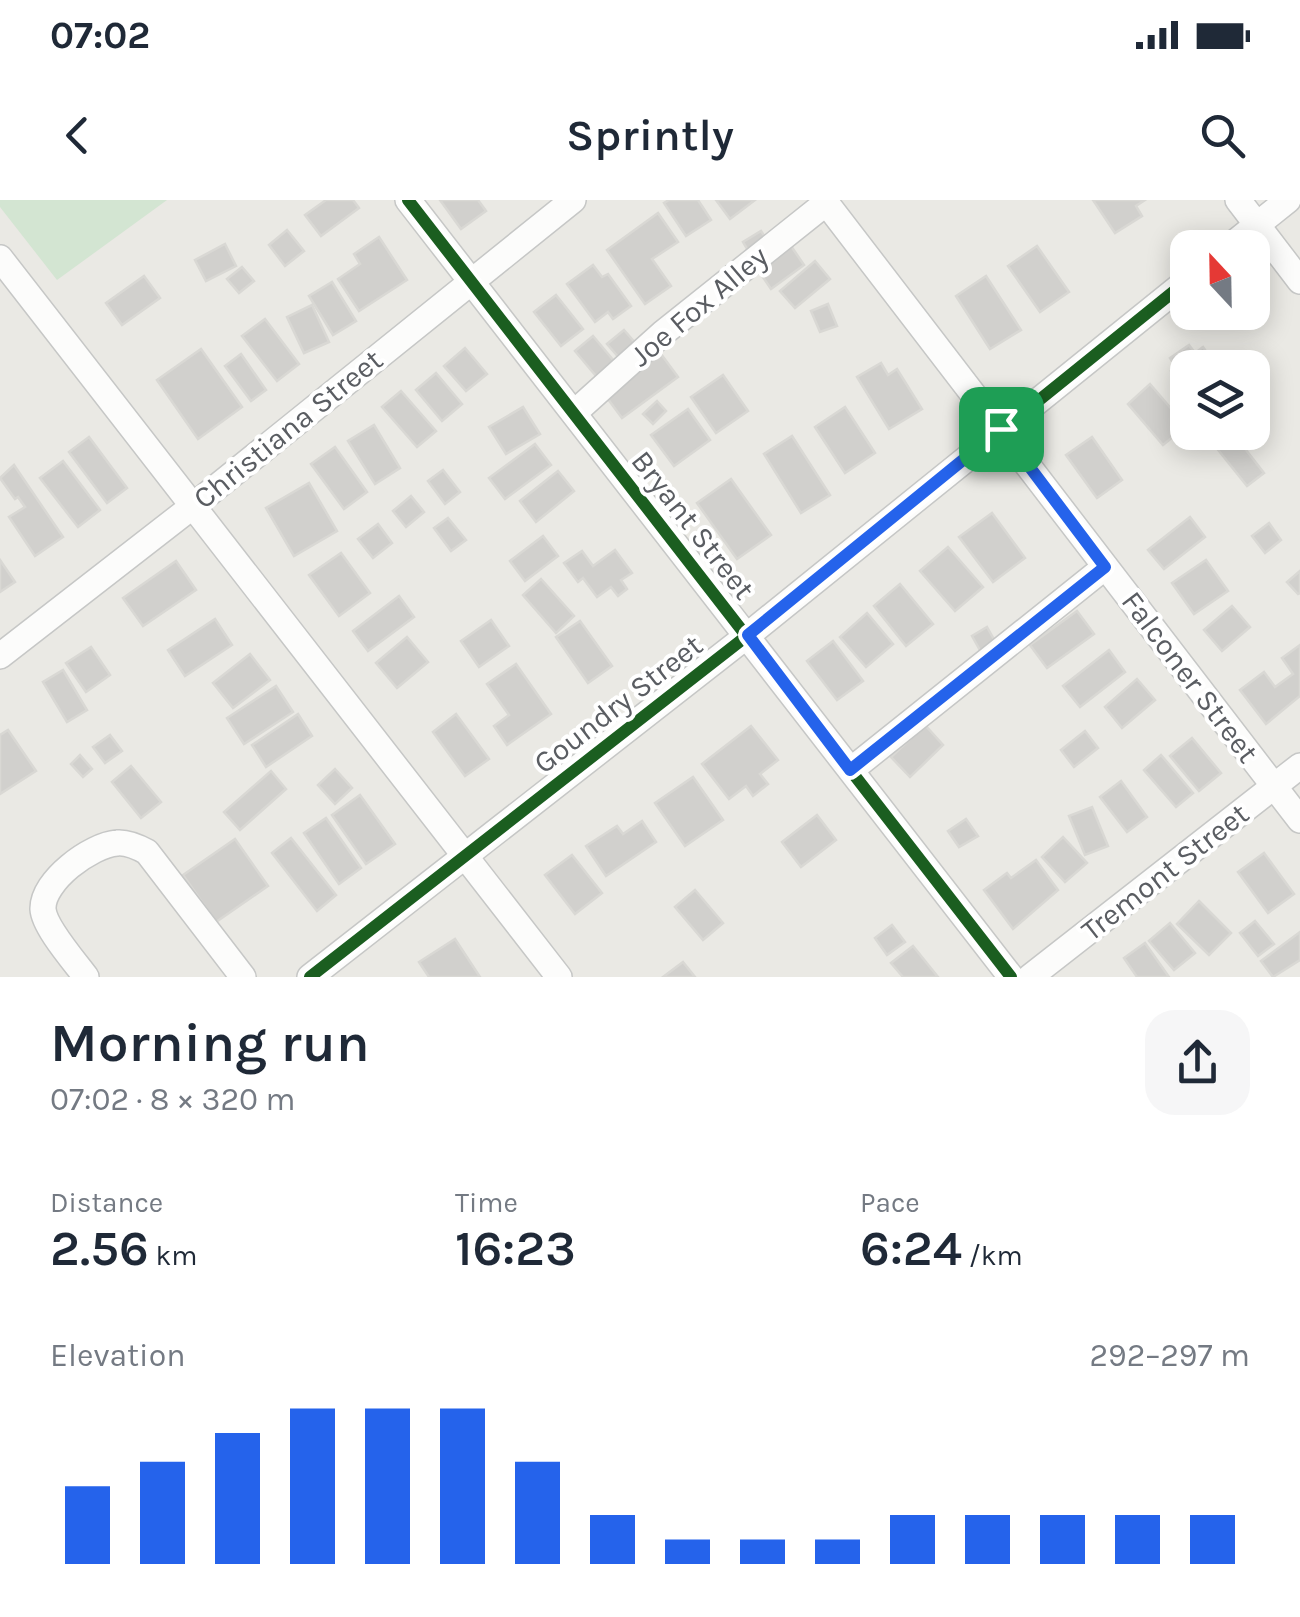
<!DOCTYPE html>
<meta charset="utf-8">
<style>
body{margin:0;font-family:Karla,sans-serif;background:#f6f6f7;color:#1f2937;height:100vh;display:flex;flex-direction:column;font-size:38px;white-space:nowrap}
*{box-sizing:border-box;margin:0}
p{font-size:32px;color:#747a83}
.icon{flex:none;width:55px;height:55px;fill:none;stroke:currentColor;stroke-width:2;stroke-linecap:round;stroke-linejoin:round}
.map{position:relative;height:777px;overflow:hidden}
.sheet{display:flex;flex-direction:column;background:#fff;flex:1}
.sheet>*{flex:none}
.needle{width:65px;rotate:338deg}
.tools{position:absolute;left:1170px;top:30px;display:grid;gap:20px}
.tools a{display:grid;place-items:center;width:100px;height:100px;border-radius:20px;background:#fff;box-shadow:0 5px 25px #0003;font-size:50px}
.pin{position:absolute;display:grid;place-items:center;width:85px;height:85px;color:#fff;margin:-42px;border-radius:20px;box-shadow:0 5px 15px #0006}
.round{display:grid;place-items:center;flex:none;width:105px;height:105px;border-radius:30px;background:#f6f6f7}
.overview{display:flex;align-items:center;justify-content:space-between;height:170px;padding:0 50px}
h1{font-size:55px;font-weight:600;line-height:75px}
.stats{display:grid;grid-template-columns:repeat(3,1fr);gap:15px;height:170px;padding:10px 50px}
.stats div{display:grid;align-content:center}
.stats b{font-size:50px;font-weight:600}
.stats small{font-size:28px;font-weight:400}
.stats p{font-size:28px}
.chart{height:280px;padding:20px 50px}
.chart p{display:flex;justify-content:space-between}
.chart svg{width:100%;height:180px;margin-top:10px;stroke:#2563eb;stroke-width:6}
.status{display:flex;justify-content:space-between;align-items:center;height:70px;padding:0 50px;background:#fff;direction:ltr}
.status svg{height:28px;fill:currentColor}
header{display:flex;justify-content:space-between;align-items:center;height:130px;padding:0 50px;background:#fff;font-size:45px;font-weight:600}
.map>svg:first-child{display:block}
</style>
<div class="status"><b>07:02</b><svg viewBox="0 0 49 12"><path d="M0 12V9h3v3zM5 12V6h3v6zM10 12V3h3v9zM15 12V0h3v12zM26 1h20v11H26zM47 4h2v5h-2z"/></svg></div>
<header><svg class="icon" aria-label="back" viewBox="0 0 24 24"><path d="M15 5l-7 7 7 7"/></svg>Sprintly<svg class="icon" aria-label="search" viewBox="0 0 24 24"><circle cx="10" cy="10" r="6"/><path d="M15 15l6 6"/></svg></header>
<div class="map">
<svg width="1300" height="777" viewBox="0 0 1300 777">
<rect width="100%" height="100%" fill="#eae9e4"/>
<polygon fill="#d3e5d2" points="0,0 167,0 57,80 0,7"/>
<g fill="#d1d0cd" stroke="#d9d8d4" stroke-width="2.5">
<polygon points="326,0 353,0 359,8 321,36 305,15"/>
<polygon points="440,0 478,0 486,11 461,29"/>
<polygon points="669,0 698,0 711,20 686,36 664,3"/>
<polygon points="716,0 755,0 730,19"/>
<polygon points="1093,0 1145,0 1136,6 1142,16 1115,33"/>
<polygon points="658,13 678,42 652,59 671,86 645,104 607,50"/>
<polygon points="287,30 304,51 285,66 269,45"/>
<polygon points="761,31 769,43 750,54 743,42"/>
<polygon points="379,37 407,80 359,111 338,79 360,64 354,54"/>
<polygon points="789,43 804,65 771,89 756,67"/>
<polygon points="225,44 236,66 206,81 195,60"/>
<polygon points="1037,46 1069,92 1040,112 1008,66"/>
<polygon points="815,61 830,79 795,108 780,91"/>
<polygon points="593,65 602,77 608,74 631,106 613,119 608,112 595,122 567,84"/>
<polygon points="242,67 254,81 239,93 227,79"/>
<polygon points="144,76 160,98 122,125 106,103"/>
<polygon points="986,76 1021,130 990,149 956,96"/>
<polygon points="332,82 356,121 333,135 309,96"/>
<polygon points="556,95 583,129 561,146 534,112"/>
<polygon points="828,104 837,126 820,132 811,111"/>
<polygon points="312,105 329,142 304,153 287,117"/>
<polygon points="265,119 299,164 277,181 242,136"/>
<polygon points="624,130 638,146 621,160 607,144"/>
<polygon points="593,136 614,161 596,176 575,151"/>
<polygon points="1189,145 1195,153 1203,147 1218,168 1188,168 1188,193 1171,171 1176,167 1170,158"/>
<polygon points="465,148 487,174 466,191 444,166"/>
<polygon points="201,149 242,207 198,239 157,180"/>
<polygon points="658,150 678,177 622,218 602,191"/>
<polygon points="241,154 266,190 251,201 225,166"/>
<polygon points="881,163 888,175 897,169 922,209 889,229 857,177"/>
<polygon points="436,173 462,204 442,221 416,190"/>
<polygon points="723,175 748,211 716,233 691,197"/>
<polygon points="1150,184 1186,226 1163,245 1128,204"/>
<polygon points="401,191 436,231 417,247 382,207"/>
<polygon points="657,201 666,211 653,224 643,214"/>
<polygon points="523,207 540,234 506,254 489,227"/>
<polygon points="845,207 875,253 845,273 815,227"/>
<polygon points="688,209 710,240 674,266 651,235"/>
<polygon points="374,225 400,268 375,284 348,241"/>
<polygon points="1222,232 1232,232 1264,273 1247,286 1211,241"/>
<polygon points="792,236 830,295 801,313 764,254"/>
<polygon points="89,237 127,288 107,303 69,252"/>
<polygon points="1092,237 1122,280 1097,298 1066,255"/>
<polygon points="535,244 551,265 505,299 489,278"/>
<polygon points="335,247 367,292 344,309 311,264"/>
<polygon points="63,261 100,310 78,327 40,278"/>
<polygon points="14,265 63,337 35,356 9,317 25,307 18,297 15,299 0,278"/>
<polygon points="443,270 460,292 445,304 428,281"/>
<polygon points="558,271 574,291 536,322 520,301"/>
<polygon points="731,279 771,335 737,359 697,303"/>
<polygon points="309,283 337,331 294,356 266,308"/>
<polygon points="411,296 424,312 406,327 393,311"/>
<polygon points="992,313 1025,358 993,382 959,337"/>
<polygon points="1190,317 1205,337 1164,369 1148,350"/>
<polygon points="448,318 466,340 451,351 434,328"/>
<polygon points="1269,323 1281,340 1265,353 1252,336"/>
<polygon points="378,324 392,343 373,358 358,339"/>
<polygon points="543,336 558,356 525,381 510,361"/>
<polygon points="948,347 983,387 955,411 920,371"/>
<polygon points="615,350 632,373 621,380 627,389 618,396 611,387 597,397 583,378 578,382 564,363 582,351 593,366"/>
<polygon points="341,353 370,393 339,416 309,375"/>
<polygon points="0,360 15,382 0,392"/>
<polygon points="1206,360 1228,391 1194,414 1172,383"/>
<polygon points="176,361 196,390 143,426 123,398"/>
<polygon points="1300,371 1300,393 1298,394 1287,382"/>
<polygon points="541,379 574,416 556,433 523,395"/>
<polygon points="900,384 933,424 906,446 874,406"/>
<polygon points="399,396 414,417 368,451 353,431"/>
<polygon points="1232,406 1250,427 1222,451 1204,430"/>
<polygon points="1077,411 1094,434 1047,468 1030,445"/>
<polygon points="867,413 893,444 866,467 840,437"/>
<polygon points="215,419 232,445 185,476 168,450"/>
<polygon points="491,420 509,446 479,467 461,441"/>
<polygon points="580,421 612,466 588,483 556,437"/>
<polygon points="987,427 996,443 981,452 972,436"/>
<polygon points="407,437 428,462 397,488 376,463"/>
<polygon points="833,441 863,481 837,500 807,461"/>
<polygon points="1300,445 1300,496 1266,524 1240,490 1264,472 1275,487 1293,474 1282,458"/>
<polygon points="91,447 110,475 86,492 66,463"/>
<polygon points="1109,450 1125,472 1080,507 1063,486"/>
<polygon points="250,454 270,480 233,508 213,483"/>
<polygon points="516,464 551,514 507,545 494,526 509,515 487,484"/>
<polygon points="63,470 87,510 67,522 43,482"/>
<polygon points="1137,479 1155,500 1122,528 1105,507"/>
<polygon points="276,486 293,512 244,544 227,518"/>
<polygon points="298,514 312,536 266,567 252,545"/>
<polygon points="456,514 489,559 465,576 433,532"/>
<polygon points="925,525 943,545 910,577 891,557"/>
<polygon points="751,526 778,560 760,574 768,584 753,596 746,586 729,599 702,564"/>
<polygon points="8,530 36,571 0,594 0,535"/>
<polygon points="1085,531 1098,548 1074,567 1061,550"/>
<polygon points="110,535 122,551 105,563 93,547"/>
<polygon points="1192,538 1221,573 1199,591 1170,556"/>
<polygon points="80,555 92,569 83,577 71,564"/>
<polygon points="1161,555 1193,593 1176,607 1144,570"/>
<polygon points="131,566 161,602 141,618 112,582"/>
<polygon points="335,569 352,588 335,604 318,585"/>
<polygon points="271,571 286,589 240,630 224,612"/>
<polygon points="693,577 723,620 685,646 655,603"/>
<polygon points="1121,581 1147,617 1127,632 1100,597"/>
<polygon points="360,595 395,644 366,664 332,615"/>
<polygon points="1092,607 1108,646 1085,655 1069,616"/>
<polygon points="817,615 836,640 801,667 782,642"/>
<polygon points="326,618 361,668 339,684 304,633"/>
<polygon points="966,619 978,636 959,647 948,631"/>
<polygon points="642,621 656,642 606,676 586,646 617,626 623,634"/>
<polygon points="1063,637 1087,663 1065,682 1042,657"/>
<polygon points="291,638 336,695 317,711 272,653"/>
<polygon points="235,639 268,686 216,722 183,675"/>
<polygon points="1264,653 1294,694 1268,713 1238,672"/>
<polygon points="572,655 602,693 575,714 545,675"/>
<polygon points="1036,660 1058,690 1013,729 984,690 1007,673 1011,678"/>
<polygon points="695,690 723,723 703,740 675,707"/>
<polygon points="1199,701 1231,733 1209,755 1177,724"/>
<polygon points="1255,721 1274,744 1258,756 1240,733"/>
<polygon points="1170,723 1195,753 1174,770 1149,741"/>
<polygon points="892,725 905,742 887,755 875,738"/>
<polygon points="1300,732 1300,760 1273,777 1261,761"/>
<polygon points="455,739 480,777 429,777 419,762"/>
<polygon points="1145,743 1169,777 1137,777 1124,758"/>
<polygon points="913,746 938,777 903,777 891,763"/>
<polygon points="683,762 695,777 663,777"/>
</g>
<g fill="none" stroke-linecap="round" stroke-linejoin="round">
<defs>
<g id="minor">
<polyline points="408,0 1011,777"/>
<polyline points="824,0 1300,620"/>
<polyline points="1238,0 1300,81"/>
<polyline points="1228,48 1288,0"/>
<polyline points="0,58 559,777"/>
<polyline points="574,213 663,133 826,3"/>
<polyline points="0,456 193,306 573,0"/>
<polyline points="851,570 1105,367"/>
<path d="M 86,777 C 75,762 44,727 43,709 C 42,681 91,645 117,643 C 127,642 138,647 147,652 L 243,777"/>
<polyline points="310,777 748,435 1188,80"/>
<polyline points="1030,777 1300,566"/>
</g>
</defs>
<use href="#minor" stroke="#c6c7c6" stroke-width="28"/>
<use href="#minor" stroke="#fcfcfb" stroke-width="25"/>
<defs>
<g id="cycleway">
<polyline points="408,0 1011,777"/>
<polyline points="310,777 748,435 1188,80"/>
</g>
</defs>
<use href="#cycleway" stroke="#fff" stroke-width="19"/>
<use href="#cycleway" stroke="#1b5e20" stroke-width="12"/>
</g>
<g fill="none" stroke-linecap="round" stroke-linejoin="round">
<defs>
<polygon id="route" points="1001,229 1105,367 850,570 748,435"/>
</defs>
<use href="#route" stroke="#fff" stroke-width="20"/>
<use href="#route" stroke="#2563eb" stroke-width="12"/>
</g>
<g text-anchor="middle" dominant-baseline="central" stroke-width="8" stroke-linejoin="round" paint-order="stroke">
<g font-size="30" fill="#5a5d62" stroke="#fff">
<text transform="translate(699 106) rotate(-40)">Joe Fox Alley</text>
<text transform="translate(288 229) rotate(-39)">Christiana Street</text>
<text transform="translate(693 325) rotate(52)">Bryant Street</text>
<text transform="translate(1190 477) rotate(53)">Falconer Street</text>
<text transform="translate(618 504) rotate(-38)">Goundry Street</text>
<text transform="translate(1165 672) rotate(-38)">Tremont Street</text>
</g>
</g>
</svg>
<div class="tools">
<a><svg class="needle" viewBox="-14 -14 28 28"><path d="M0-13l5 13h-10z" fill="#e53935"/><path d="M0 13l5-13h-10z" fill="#747a83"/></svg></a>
<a><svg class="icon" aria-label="layers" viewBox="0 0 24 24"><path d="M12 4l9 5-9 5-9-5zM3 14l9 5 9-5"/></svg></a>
</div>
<div class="pin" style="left:1001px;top:229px;background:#1e9e55"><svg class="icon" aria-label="arrive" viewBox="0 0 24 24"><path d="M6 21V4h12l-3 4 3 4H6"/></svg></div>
</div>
<section class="sheet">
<div class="overview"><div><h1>Morning run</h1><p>07:02 · 8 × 320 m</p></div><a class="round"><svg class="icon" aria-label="share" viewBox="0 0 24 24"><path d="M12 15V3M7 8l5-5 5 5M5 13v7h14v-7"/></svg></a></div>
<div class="stats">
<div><p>Distance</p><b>2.56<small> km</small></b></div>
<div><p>Time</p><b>16:23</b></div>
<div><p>Pace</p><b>6:24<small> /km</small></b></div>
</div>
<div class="chart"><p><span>Elevation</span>292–297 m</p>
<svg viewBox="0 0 160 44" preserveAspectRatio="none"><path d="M5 44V25M15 44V19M25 44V12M35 44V6M45 44V6M55 44V6M65 44V19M75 44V32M85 44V38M95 44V38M105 44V38M115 44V32M125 44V32M135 44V32M145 44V32M155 44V32"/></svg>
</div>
</section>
